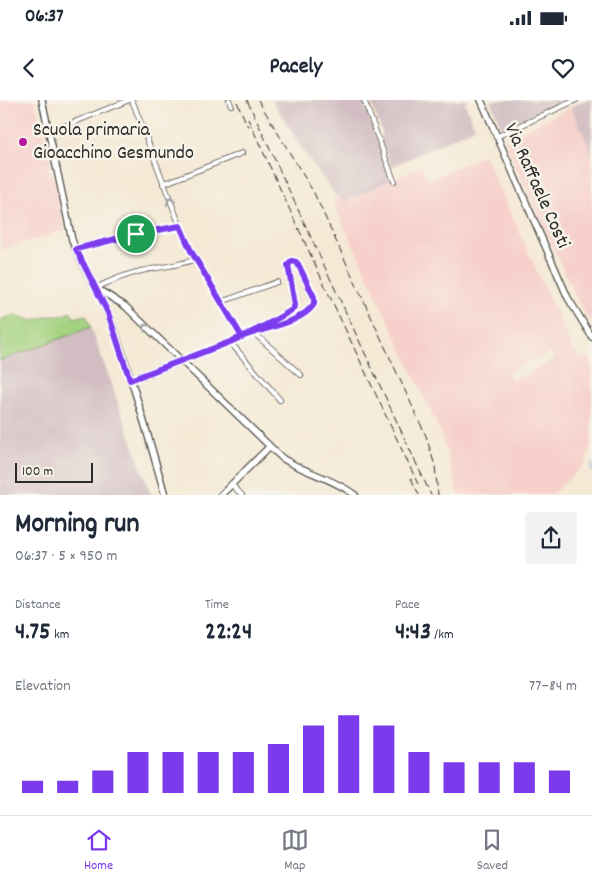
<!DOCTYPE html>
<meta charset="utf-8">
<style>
body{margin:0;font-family:Dekko,sans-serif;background:#f2f2f3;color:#1f2937;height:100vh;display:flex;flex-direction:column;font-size:19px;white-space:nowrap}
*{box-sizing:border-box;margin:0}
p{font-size:16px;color:#747a83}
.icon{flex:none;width:28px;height:28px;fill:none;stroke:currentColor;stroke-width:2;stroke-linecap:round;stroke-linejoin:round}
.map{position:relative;height:395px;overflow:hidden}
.sheet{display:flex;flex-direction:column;background:#fff;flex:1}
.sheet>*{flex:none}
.scale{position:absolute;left:15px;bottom:12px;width:78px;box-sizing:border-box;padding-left:5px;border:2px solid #2b2b2b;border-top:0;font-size:14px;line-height:18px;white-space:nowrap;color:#2b2b2b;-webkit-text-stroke:4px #f7f3e8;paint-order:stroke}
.pin{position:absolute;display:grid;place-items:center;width:42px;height:42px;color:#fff;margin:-21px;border:2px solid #fff;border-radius:50%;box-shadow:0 1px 5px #0007}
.round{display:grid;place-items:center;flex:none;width:52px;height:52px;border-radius:5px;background:#f2f2f3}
.summary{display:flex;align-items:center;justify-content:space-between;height:85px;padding:0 15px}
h1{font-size:28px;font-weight:700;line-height:38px}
.metrics{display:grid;grid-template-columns:repeat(3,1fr);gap:8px;height:85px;padding:5px 15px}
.metrics div{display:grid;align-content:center}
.metrics b{font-size:25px;font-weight:700}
.metrics small{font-size:14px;font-weight:400}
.metrics p{font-size:14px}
.chart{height:140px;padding:10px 15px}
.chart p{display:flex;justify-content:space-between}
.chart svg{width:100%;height:90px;margin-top:5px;stroke:#7c3aed;stroke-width:6}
.status{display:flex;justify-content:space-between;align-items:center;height:35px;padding:0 25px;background:#fff;direction:ltr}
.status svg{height:14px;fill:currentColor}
header{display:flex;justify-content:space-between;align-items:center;height:65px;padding:0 15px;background:#fff;font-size:22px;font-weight:700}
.menu{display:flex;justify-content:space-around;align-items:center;height:70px;border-top:1px solid #e0e1e3;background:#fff;font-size:14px;color:#747a83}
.menu a{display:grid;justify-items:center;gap:2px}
.menu .current{color:#7c3aed}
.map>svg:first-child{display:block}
</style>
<div class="status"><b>06:37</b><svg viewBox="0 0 49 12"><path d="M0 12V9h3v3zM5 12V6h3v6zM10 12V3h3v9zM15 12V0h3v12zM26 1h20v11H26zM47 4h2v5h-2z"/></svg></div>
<header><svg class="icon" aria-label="back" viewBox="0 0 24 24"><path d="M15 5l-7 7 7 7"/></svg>Pacely<svg class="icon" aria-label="heart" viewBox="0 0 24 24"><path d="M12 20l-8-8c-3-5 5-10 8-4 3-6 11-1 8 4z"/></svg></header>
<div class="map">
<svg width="592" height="395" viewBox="0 0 592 395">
<rect width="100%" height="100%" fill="#f7f3e8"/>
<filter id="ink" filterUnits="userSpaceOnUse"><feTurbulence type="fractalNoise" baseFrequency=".02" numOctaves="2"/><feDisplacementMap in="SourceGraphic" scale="10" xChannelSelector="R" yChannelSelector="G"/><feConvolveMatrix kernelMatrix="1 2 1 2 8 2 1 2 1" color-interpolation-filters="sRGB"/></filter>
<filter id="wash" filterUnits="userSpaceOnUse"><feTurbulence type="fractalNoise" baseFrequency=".0096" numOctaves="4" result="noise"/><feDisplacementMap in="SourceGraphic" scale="20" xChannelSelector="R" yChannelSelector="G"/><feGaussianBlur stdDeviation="1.12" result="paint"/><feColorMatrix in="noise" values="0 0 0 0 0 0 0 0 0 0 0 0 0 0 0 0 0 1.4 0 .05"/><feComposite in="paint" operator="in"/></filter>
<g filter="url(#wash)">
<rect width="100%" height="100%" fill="#f5e9d5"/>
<g fill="#f7d0cb" fill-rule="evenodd">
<polygon points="0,0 35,0 52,67 48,68 50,74 53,74 65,130 0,150"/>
<polygon points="571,7 592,54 592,223 581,208 504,40"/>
<path d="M 484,55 L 574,252 L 577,251 L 580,258 L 585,256 L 592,261 L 592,340 L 585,364 L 551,395 L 458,395 L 447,352 L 438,327 L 335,106 L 335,98 L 338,95 L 344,102 L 422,66 L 429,80 ZM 551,252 L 554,260 L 512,280 L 508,272 Z"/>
</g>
<g fill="#d2bec2">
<polygon points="272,0 362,0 393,79 344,102 338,95 336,96 302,49"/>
<polygon points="370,0 468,0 465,3 475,28 391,67 380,38 383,34"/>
<polygon points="490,0 565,0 502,29"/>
<polygon points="585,0 592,0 592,54 571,7"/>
<polygon points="91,227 151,395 0,395 0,261"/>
</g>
<polygon fill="#a4d380" stroke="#687f56" points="71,212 74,218 86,215 91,227 0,261 0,220 15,215 33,221 49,216 61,216"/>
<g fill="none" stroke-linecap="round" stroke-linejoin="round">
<polyline stroke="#5ba0d0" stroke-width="1" points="592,363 592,372"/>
</g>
</g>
<g filter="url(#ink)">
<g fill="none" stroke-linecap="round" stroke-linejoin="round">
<defs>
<g id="minor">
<polyline points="132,0 185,139 242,237"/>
<polyline points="229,0 231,5"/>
<polyline points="364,0 394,81"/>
<polyline points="50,32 129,0"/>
<polyline points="496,37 576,0"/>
<polyline points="163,84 242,53"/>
<polyline points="76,149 136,134 180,126"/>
<path d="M 96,188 C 110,181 125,175 141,171 C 159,167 178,166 196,159"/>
<polyline points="221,202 277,182"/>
<polyline points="253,232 301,275"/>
<polyline points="230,242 280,300"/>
<path d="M 180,261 L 253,232 L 293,209 L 295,203 L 288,166 L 291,162 L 296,162 L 313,197 L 313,206 C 300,221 272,228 253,232"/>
<polyline points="231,384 242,395"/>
</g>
<g id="tertiary">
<path d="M 42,0 L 72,140 C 82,168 100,192 110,219 C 132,277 148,336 165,395"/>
<polyline points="481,0 568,198 592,237"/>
<path d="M 96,188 L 125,206 L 282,358 C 305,373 333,378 355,395"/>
<polyline points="130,280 180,261"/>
<polyline points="221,395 269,347"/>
</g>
</defs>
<use href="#minor" stroke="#494844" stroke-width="6"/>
<use href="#tertiary" stroke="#494844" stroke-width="8"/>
<use href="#minor" stroke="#fff" stroke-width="4.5"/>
<use href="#tertiary" stroke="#fff" stroke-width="5.5"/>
<g stroke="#2b2b2b" stroke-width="1" stroke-dasharray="8 4" stroke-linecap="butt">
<polyline points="247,0 431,395"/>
<polyline points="258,0 314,93 426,336 435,366 438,395"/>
<polyline points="237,2 248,27"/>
<polyline points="248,19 324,184 418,384"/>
<polyline points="411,378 419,395"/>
</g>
</g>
<defs><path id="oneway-chevron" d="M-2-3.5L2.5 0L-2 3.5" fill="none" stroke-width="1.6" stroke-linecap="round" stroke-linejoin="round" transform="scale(1.25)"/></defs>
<g stroke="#a0a0a0">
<use href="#oneway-chevron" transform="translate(170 101) rotate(-111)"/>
<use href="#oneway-chevron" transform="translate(146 227) rotate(-135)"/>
</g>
</g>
<g fill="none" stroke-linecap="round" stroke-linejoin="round" filter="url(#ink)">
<defs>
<path id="route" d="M 136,134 L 76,149 L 108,213 L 130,280 L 230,242 C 252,233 272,222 292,210 L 295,205 L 288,165 L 292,161 L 296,162 L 298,164 L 314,197 L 314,204 C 301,224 262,228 242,237 L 191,151 L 180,126 L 136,134"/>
</defs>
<use href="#route" stroke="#fff" stroke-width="10"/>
<use href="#route" stroke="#7c3aed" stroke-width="6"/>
</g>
<circle fill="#b5179e" stroke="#f7f3e8" stroke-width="2" cx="23" cy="42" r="5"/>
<g text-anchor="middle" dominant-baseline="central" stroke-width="5" stroke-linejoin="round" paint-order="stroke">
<g font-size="20" fill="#2b2b2b" stroke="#f7f3e8" text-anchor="start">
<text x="33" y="31">Scuola primaria<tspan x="33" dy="23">Gioacchino Gesmundo</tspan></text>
</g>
<g font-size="20" fill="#2b2b2b" stroke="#f7f3e8">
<text transform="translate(536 86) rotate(66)">Via Raffaele Costi</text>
</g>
</g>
</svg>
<div class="scale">100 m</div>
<div class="pin" style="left:136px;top:134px;background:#1e9e55"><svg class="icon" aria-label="arrive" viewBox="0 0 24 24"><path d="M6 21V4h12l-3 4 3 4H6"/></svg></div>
</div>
<section class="sheet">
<div class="summary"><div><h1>Morning run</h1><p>06:37 · 5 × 950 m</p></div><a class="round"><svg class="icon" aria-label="share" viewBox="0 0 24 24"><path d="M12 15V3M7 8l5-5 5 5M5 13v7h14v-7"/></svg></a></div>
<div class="metrics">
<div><p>Distance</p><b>4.75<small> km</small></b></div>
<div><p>Time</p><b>22:24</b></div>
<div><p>Pace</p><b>4:43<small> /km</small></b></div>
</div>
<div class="chart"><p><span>Elevation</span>77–84 m</p>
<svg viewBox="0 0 160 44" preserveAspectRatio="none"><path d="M5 44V38M15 44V38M25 44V33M35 44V24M45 44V24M55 44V24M65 44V24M75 44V20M85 44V11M95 44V6M105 44V11M115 44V24M125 44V29M135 44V29M145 44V29M155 44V33"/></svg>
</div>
</section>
<nav class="menu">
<a class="current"><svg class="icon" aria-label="home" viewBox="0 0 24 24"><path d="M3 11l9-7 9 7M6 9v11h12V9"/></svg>Home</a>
<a><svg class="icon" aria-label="map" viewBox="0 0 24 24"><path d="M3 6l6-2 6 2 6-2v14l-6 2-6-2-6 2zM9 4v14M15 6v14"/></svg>Map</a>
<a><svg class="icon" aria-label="saved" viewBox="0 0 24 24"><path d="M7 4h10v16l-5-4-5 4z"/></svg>Saved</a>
</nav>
